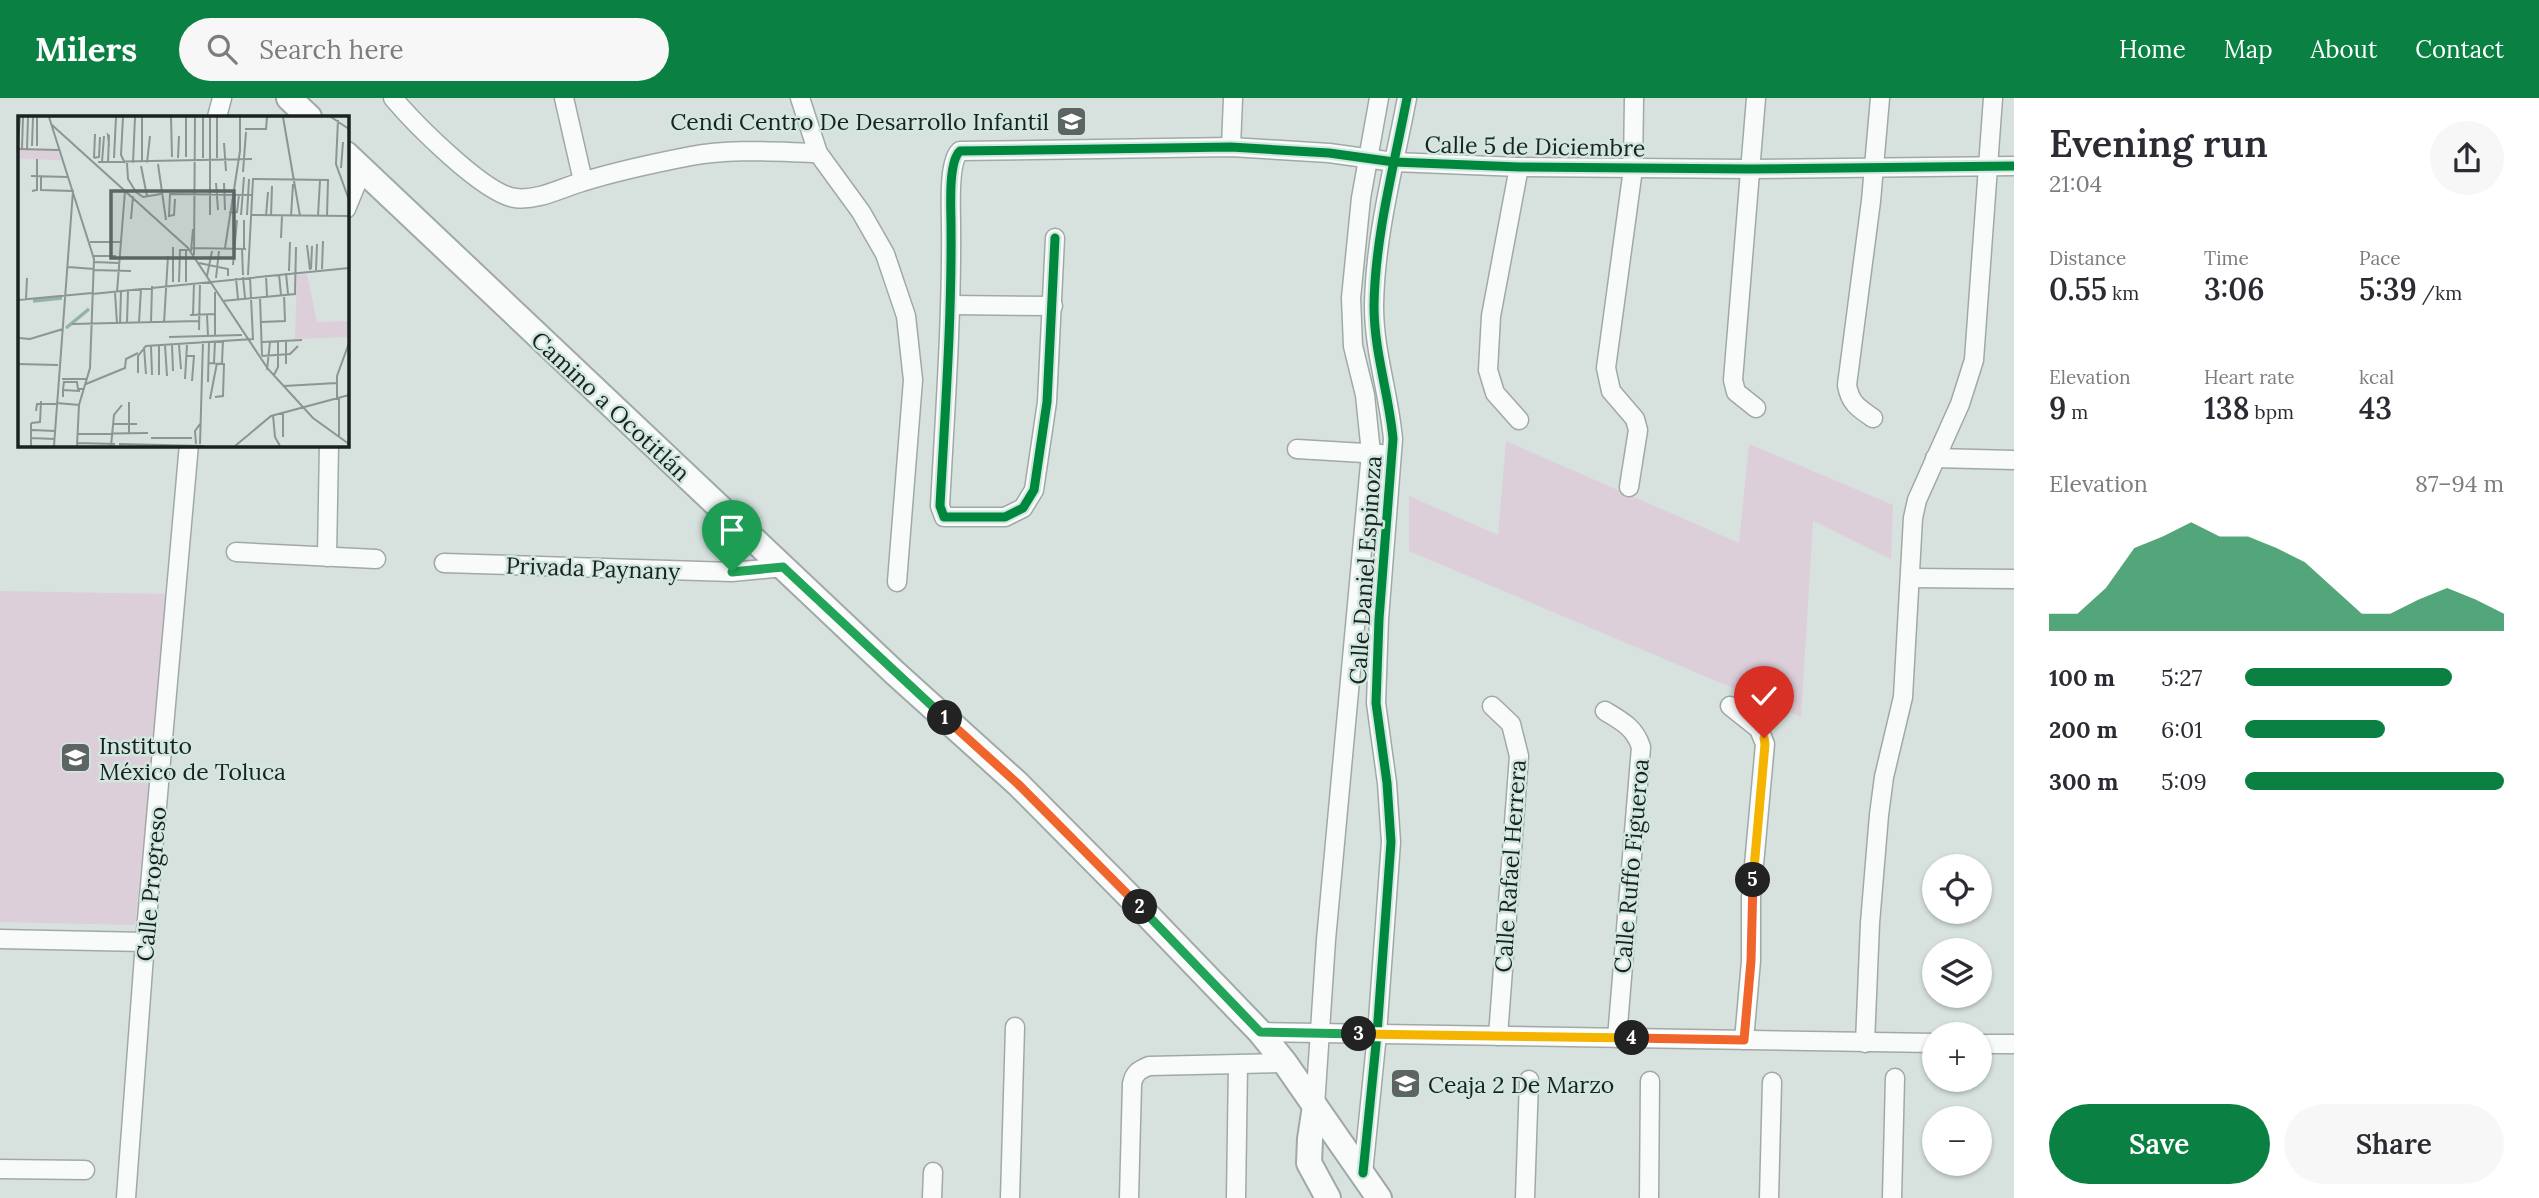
<!DOCTYPE html>
<meta charset="utf-8">
<style>
body{margin:0;font-family:Lora,serif;background:#f7f7f7;color:#2b2b33;height:100vh;display:flex;flex-direction:column;font-size:26px;white-space:nowrap}
*{box-sizing:border-box;margin:0}
p{font-size:23px;color:#7c7c81}
.icon{flex:none;width:38px;height:38px;fill:none;stroke:currentColor;stroke-width:2;stroke-linecap:round;stroke-linejoin:round}
.map{position:relative;flex:1;overflow:hidden}
.drawer{display:flex;flex-direction:column;background:#fff;width:525px}
.drawer>*{flex:none}
.tools{position:absolute;left:1922px;top:756px;display:grid;gap:14px}
.tools a{display:grid;place-items:center;width:70px;height:70px;border-radius:50%;background:#fff;box-shadow:0 2px 5px #0004;font-size:35px}
.pin{position:absolute;display:grid;place-items:center;width:60px;height:60px;color:#fff;margin:-72px -30px;border-radius:50% 50% 50% 0;rotate:-45deg;box-shadow:0 0 7px #0007}
.pin .icon{rotate:45deg}
.km{position:absolute;width:35px;height:35px;margin:-18px;border-radius:50%;background:#222;color:#fff;font-size:19px;line-height:35px;text-align:center}
.round{display:grid;place-items:center;flex:none;width:74px;height:74px;border-radius:37px;background:#f7f7f7}
.headline{display:flex;align-items:center;justify-content:space-between;height:119px;padding:0 35px}
h1{font-size:38px;font-weight:600;line-height:52px}
.stats{display:grid;grid-template-columns:repeat(3,1fr);gap:10px;height:119px;padding:7px 35px}
.stats div{display:grid;align-content:center}
.stats b{font-size:30px;font-weight:600}
.stats small{font-size:19px;font-weight:400}
.stats p{font-size:19px}
.chart{height:196px;padding:14px 35px}
.chart p{display:flex;justify-content:space-between}
.chart svg{width:100%;height:126px;margin-top:7px;fill:#0b8043;opacity:.7}
.action{display:flex;gap:14px;margin-top:auto;padding:14px 35px}
.action a{flex:1;height:80px;border-radius:42px;background:#0b8043;color:#fff;font-size:28px;font-weight:600;line-height:80px;text-align:center}
.action a+a{background:#f7f7f7;color:#2b2b33}
ul{padding:0 35px;list-style:none;font-size:23px}
li{display:grid;grid-template-columns:112px 84px 1fr;align-items:center;height:52px}
li i{height:18px;border-radius:9px;background:#0b8043}
header{display:flex;align-items:center;gap:42px;box-sizing:border-box;height:98px;padding:0 35px;background:#0b8043;color:#fff}
header strong{font-size:33px}
nav{display:flex;gap:38px;margin-inline-start:auto;font-size:24px}
.search{width:490px;height:63px;background:#f7f7f7;display:flex;align-items:center;gap:18px;box-sizing:border-box;padding:0 24px;border-radius:38px;color:#7c7c81;font-size:26px}
main{display:flex;flex:1;min-height:0}
.map>svg:first-child{display:block}
</style>
<header>
<strong>Milers</strong>
<div class="search"><svg class="icon" aria-label="search" viewBox="0 0 24 24"><circle cx="10" cy="10" r="6"/><path d="M15 15l6 6"/></svg>Search here</div>
<nav><a>Home</a><a>Map</a><a>About</a><a>Contact</a></nav>
</header>
<main>
<div class="map">
<svg width="2014" height="1100" viewBox="0 0 2014 1100">
<rect width="100%" height="100%" fill="#d7e2df"/>
<g fill="#dccfda">
<polygon points="1506,343 1739,445 1749,346 1893,407 1891,461 1813,423 1801,619 1409,453 1409,398 1498,437"/>
<polygon points="0,493 169,496 135,827 0,824"/>
</g>
<g fill="none" stroke-linecap="round" stroke-linejoin="round">
<defs>
<g id="minor">
<path d="M 393,0 C 414,25 484,96 515,100 C 538,103 561,90 582,84 C 617,73 655,65 691,58 C 732,50 776,54 818,55"/>
<polyline points="564,0 583,83"/>
<polyline points="800,0 818,55 861,114 885,156 906,218 913,282 897,484"/>
<polyline points="1756,0 1733,282 1736,294 1756,310"/>
<polyline points="217,19 222,0"/>
<polyline points="1231,49 1233,0"/>
<polyline points="346,111 362,72"/>
<path d="M 1055,140 L 1047,304 L 1034,392 L 1023,410 L 1005,419 L 944,419 L 940,408 C 945,314 952,220 951,126 C 951,109 948,64 960,53 L 1231,49 L 1329,55 L 1394,64 L 1519,69 L 1749,71 L 2014,68"/>
<polyline points="952,207 1053,208"/>
<path d="M 1873,320 C 1858,310 1850,305 1847,287 L 1871,103 L 1880,0"/>
<polyline points="1519,322 1495,295 1488,272 1491,218 1519,69"/>
<polyline points="1297,351 1381,356"/>
<polyline points="1935,360 2014,362"/>
<polyline points="1629,389 1638,332 1635,321 1611,293 1606,270 1633,71 1634,0"/>
<polyline points="236,454 376,461"/>
<polyline points="327,459 329,346"/>
<polyline points="444,465 732,474 784,469"/>
<polyline points="1911,480 2014,481"/>
<polyline points="1492,608 1511,626 1519,658 1498,938"/>
<polyline points="1730,608 1759,631 1765,646 1751,800 1751,863 1744,942"/>
<path d="M 1605,613 C 1622,623 1635,630 1641,649 L 1617,940"/>
<polyline points="0,841 145,844"/>
<polyline points="1260,934 1934,945"/>
<polyline points="1865,945 1870,825 1879,717 1884,679 1903,599 1913,420 1917,402 1960,306 1974,262 1993,0"/>
<polyline points="1979,946 2014,946"/>
<polyline points="1315,1008 1326,842 1371,355 1365,297 1353,248 1351,200 1361,100 1379,0"/>
<polyline points="0,1071 85,1072"/>
<path d="M 1363,1075 L 1377,936 L 1391,744 L 1387,685 L 1376,605 L 1379,521 L 1393,341 C 1389,296 1374,254 1374,208 C 1375,138 1394,68 1407,0"/>
<polyline points="126,1100 145,844 189,346"/>
<polyline points="932,1100 933,1074"/>
<polyline points="1010,1100 1015,929"/>
<path d="M 1129,1100 L 1132,986 C 1134,975 1139,972 1149,968 L 1285,965"/>
<polyline points="1236,1100 1238,967"/>
<polyline points="1525,1100 1529,982"/>
<polyline points="1649,1100 1650,983"/>
<polyline points="1769,1100 1772,984"/>
<polyline points="1892,1100 1895,980"/>
</g>
<g id="secondary">
<polyline points="289,0 309,19"/>
<polyline points="346,56 895,575 1018,686 1128,797 1260,934 1285,965 1379,1100"/>
<polyline points="1315,1008 1310,1041 1309,1065 1328,1100"/>
</g>
</defs>
<use href="#minor" stroke="#a0a9a6" stroke-width="21"/>
<use href="#secondary" stroke="#a0a9a6" stroke-width="28"/>
<use href="#minor" stroke="#f9fbfa" stroke-width="18"/>
<use href="#secondary" stroke="#f9fbfa" stroke-width="24"/>
<defs>
<g id="cycleway">
<path d="M 1055,140 L 1047,304 L 1034,392 L 1023,410 L 1005,419 L 944,419 L 940,408 C 945,314 952,220 951,126 C 951,109 948,64 960,53 L 1231,49 L 1329,55 L 1394,64 L 1519,69 L 1749,71 L 2014,68"/>
<path d="M 1363,1075 L 1377,936 L 1391,744 L 1387,685 L 1376,605 L 1379,521 L 1393,341 C 1389,296 1374,254 1374,208 C 1375,138 1394,68 1407,0"/>
</g>
</defs>
<use href="#cycleway" stroke="#d2e7e0" stroke-width="13"/>
<use href="#cycleway" stroke="#00873e" stroke-width="9"/>
</g>
<g fill="none" stroke-linecap="round" stroke-linejoin="round">
<defs>
<polyline id="split-1" points="732,474 783,469 945,620"/>
<polyline id="split-2" points="945,620 1018,686 1140,809"/>
<polyline id="split-3" points="1140,809 1260,934 1359,936"/>
<polyline id="split-4" points="1359,936 1632,940"/>
<polyline id="split-5" points="1632,940 1744,942 1751,863 1753,782"/>
<polyline id="split-6" points="1753,782 1765,646 1764,640"/>
</defs>
<use href="#split-1" stroke="#fff" stroke-width="14"/>
<use href="#split-2" stroke="#fff" stroke-width="14"/>
<use href="#split-3" stroke="#fff" stroke-width="14"/>
<use href="#split-4" stroke="#fff" stroke-width="14"/>
<use href="#split-5" stroke="#fff" stroke-width="14"/>
<use href="#split-6" stroke="#fff" stroke-width="14"/>
<use href="#split-1" stroke="#22a559" stroke-width="9"/>
<use href="#split-2" stroke="#f0652b" stroke-width="9"/>
<use href="#split-3" stroke="#22a559" stroke-width="9"/>
<use href="#split-4" stroke="#f5b400" stroke-width="9"/>
<use href="#split-5" stroke="#f0652b" stroke-width="9"/>
<use href="#split-6" stroke="#f5b400" stroke-width="9"/>
</g>
<defs>
<symbol id="school-square" viewBox="-11 -11 22 22"><rect x="-9" y="-9" width="18" height="18" rx="4" fill="#5c6563" stroke="#d2e7e0"/><path d="M0-5L7-2L0 1L-7-2ZM-4 1L0 2.5L4 1V4Q0 6-4 4Z" fill="#fff"/></symbol>
<symbol id="university-square" viewBox="-11 -11 22 22"><rect x="-9" y="-9" width="18" height="18" rx="4" fill="#5c6563" stroke="#d2e7e0"/><path d="M0-5L7-2L0 1L-7-2ZM-4 1L0 2.5L4 1V4Q0 6-4 4Z" fill="#fff"/></symbol>
</defs>
<g fill-rule="evenodd">
<use href="#school-square" x="1054" y="6" width="35" height="35"/>
<use href="#school-square" x="58" y="642" width="35" height="35"/>
<use href="#university-square" x="1388" y="968" width="35" height="35"/>
</g>
<g text-anchor="middle" dominant-baseline="central" stroke-width="5" stroke-linejoin="round" paint-order="stroke">
<g font-size="23" fill="#1a2220" stroke="#d2e7e0" text-anchor="start">
<text x="1049" y="23" text-anchor="end">Cendi Centro De Desarrollo Infantil</text>
<text x="99" y="647">Instituto<tspan x="99" dy="26">México de Toluca</tspan></text>
<text x="1428" y="986">Ceaja 2 De Marzo</text>
</g>
<g font-size="23" fill="#1a2220" stroke="#d2e7e0">
<text transform="translate(1535 48) rotate(1)">Calle 5 de Diciembre</text>
<text transform="translate(611 308) rotate(43)">Camino a Ocotitlán</text>
<text transform="translate(593 470) rotate(2)">Privada Paynany</text>
<text transform="translate(1365 472) rotate(-86)">Calle Daniel Espinoza</text>
<text transform="translate(1510 768) rotate(-86)">Calle Rafael Herrera</text>
<text transform="translate(1631 768) rotate(-85)">Calle Ruffo Figueroa</text>
<text transform="translate(151 786) rotate(-85)">Calle Progreso</text>
</g>
</g>
<g transform="translate(18 18)">
<rect width="331" height="331" fill="#d7e2df"/>
<path d="M 0,34 L 40,35 L 43,44 L 0,43 ZM 289,158 L 299,206 L 331,205 L 330,221 L 277,223 L 279,159 Z" fill="#dccfda"/>
<path fill="none" stroke="#93b3aa" stroke-width="3.5" d="M 15,185 L 44,182M 48,212 L 71,193"/>
<path fill="none" stroke="#8b9593" stroke-width="2" d="M 31,1 L 76,143 L 72,252 L 61,289 L 59,330M 105,1 L 103,39 L 107,47M 124,1 L 124,45M 153,1 L 154,41M 168,1 L 168,41M 185,1 L 185,42M 192,1 L 192,99M 265,1 L 282,100M 313,1 L 331,13M 320,4 L 318,48 L 331,84M 34,9 L 170,132 L 250,253 L 295,302 L 331,328M 227,13 L 248,13 L 249,1M 206,27 L 208,55M 0,28 L 2,1M 14,30 L 15,1M 19,30 L 19,1M 0,33 L 41,34M 4,33 L 5,1M 9,33 L 10,1M 76,42 L 81,41 L 82,21M 76,42 L 77,18M 96,42 L 98,1M 160,42 L 161,20M 199,42 L 199,1M 80,46 L 234,43M 84,46 L 86,20M 90,47 L 91,20 L 90,19 L 91,29M 109,47 L 110,63 L 118,76 L 125,81 L 143,78M 115,47 L 117,1M 129,47 L 132,20M 140,48 L 148,104M 123,50 L 129,80M 323,52 L 325,26M 225,56 L 228,16M 13,60 L 50,61M 23,60 L 23,74 L 55,75 L 36,330M 198,67 L 200,94M 206,67 L 207,94M 14,75 L 19,74 L 19,43M 157,83 L 156,99 L 151,100 L 152,78 L 234,79M 211,97 L 219,96 L 221,79M 223,99 L 226,61M 229,99 L 231,63M 233,99 L 331,100M 248,100 L 250,76M 253,100 L 254,70M 273,100 L 275,68M 300,100 L 302,64M 113,103 L 115,80M 226,104 L 226,133M 263,122 L 264,100M 72,126 L 102,126M 289,129 L 292,154M 155,131 L 155,166M 174,132 L 228,133M 207,132 L 222,35 L 222,1M 224,133 L 225,159M 173,135 L 175,113M 176,139 L 177,1M 76,140 L 98,140M 76,146 L 101,147M 181,147 L 210,153 L 210,160M 215,149 L 219,104M 50,151 L 76,153M 293,153 L 294,130M 304,153 L 305,125M 75,154 L 113,155M 298,154 L 299,128M 271,155 L 272,126M 268,157 L 270,178M 261,158 L 263,179M 230,159 L 235,63 L 310,64 L 309,100M 248,159 L 249,180M 189,160 L 194,135M 225,161 L 227,182M 198,162 L 201,135M 218,162 L 220,183M 161,166 L 162,134 L 170,134M 168,166 L 168,134M 97,176 L 99,208M 99,176 L 107,75M 197,176 L 197,220M 74,178 L 331,152M 242,181 L 244,240M 8,183 L 9,162M 0,184 L 74,177M 204,185 L 277,178 L 278,131M 172,199 L 197,198M 175,199 L 176,167M 189,199 L 190,220M 243,206 L 267,205 L 266,178M 109,207 L 110,175M 121,207 L 123,173M 133,207 L 134,170M 146,207 L 150,140M 54,208 L 181,205M 102,208 L 103,175M 181,214 L 182,167M 151,221 L 224,219M 1,222 L 12,223 L 45,213M 268,225 L 268,248M 244,226 L 284,224M 147,229 L 149,260M 154,229 L 155,255M 161,229 L 163,253M 133,230 L 134,259M 141,230 L 141,259M 126,231 L 128,258M 169,240 L 176,240 L 174,265M 244,240 L 272,238 L 280,230M 191,247 L 206,248 L 205,280 L 197,281M 196,247 L 197,225M 204,247 L 205,224M 0,248 L 40,249M 249,254 L 252,226M 120,257 L 120,240 L 128,230 L 235,223 L 232,161M 256,259 L 260,251 L 260,226M 44,263 L 69,263M 167,263 L 169,229M 190,266 L 191,225M 68,268 L 107,252 L 108,243 L 120,237M 266,270 L 319,267M 45,273 L 46,266 L 59,266 L 60,273 L 65,273M 45,281 L 45,274 L 62,275M 192,283 L 199,247M 319,283 L 319,260 L 331,227M 111,286 L 111,318M 38,287 L 62,289M 18,295 L 19,288 L 38,288M 255,299 L 257,321 L 262,330M 13,307 L 22,306 L 23,285M 95,308 L 119,308M 14,314 L 37,315M 59,318 L 130,317M 321,320 L 321,282M 265,321 L 265,297M 13,322 L 37,323M 133,322 L 174,322M 59,327 L 97,328M 101,328 L 186,330M 178,328 L 177,315 L 182,308M 182,328 L 185,225M 13,330 L 13,307M 93,330 L 96,299 L 104,289M 217,330 L 253,300 L 331,279"/>
<path fill="#5c6563" fill-opacity="0.15" stroke="#5c6563" stroke-width="3.5" d="M 93,75 L 216,75 L 216,142 L 93,142 Z"/>
<rect width="331" height="331" fill="none" stroke="#1a2220" stroke-width="3.5"/>
</g>
</svg>
<div class="tools">
<a><svg class="icon" aria-label="locate" viewBox="0 0 24 24"><circle cx="12" cy="12" r="6"/><path d="M12 2v4M12 18v4M2 12h4M18 12h4"/></svg></a>
<a><svg class="icon" aria-label="layers" viewBox="0 0 24 24"><path d="M12 4l9 5-9 5-9-5zM3 14l9 5 9-5"/></svg></a>
<a>+</a>
<a>−</a>
</div>
<div class="pin" style="left:732px;top:474px;background:#1e9e55"><svg class="icon" aria-label="arrive" viewBox="0 0 24 24"><path d="M6 21V4h12l-3 4 3 4H6"/></svg></div>
<div class="pin" style="left:1764px;top:640px;background:#d93025"><svg class="icon" aria-label="check" viewBox="0 0 24 24"><path d="M5 12l5 5 9-10"/></svg></div>
<b class="km" style="left:945px;top:620px">1</b>
<b class="km" style="left:1140px;top:809px">2</b>
<b class="km" style="left:1359px;top:936px">3</b>
<b class="km" style="left:1632px;top:940px">4</b>
<b class="km" style="left:1753px;top:782px">5</b>
</div>
<section class="drawer">
<div class="headline"><div><h1>Evening run</h1><p>21:04</p></div><a class="round"><svg class="icon" aria-label="share" viewBox="0 0 24 24"><path d="M12 15V3M7 8l5-5 5 5M5 13v7h14v-7"/></svg></a></div>
<div class="stats">
<div><p>Distance</p><b>0.55<small> km</small></b></div>
<div><p>Time</p><b>3:06</b></div>
<div><p>Pace</p><b>5:39<small> /km</small></b></div>
</div>
<div class="stats">
<div><p>Elevation</p><b>9<small> m</small></b></div>
<div><p>Heart rate</p><b>138<small> bpm</small></b></div>
<div><p>kcal</p><b>43</b></div>
</div>
<div class="chart"><p><span>Elevation</span>87–94 m</p>
<svg viewBox="0 0 160 44" preserveAspectRatio="none"><path d="M0 44V38L10 38L20 29L30 15L40 11L50 6L60 11L70 11L80 15L90 20L100 29L110 38L120 38L130 33L140 29L150 33L160 38V44z"/></svg>
</div>
<ul>
<li><b>100 m</b>5:27<i style="width:80%"></i></li>
<li><b>200 m</b>6:01<i style="width:54%"></i></li>
<li><b>300 m</b>5:09<i style="width:100%"></i></li>
</ul>
<div class="action"><a>Save</a><a>Share</a></div>
</section>
</main>
